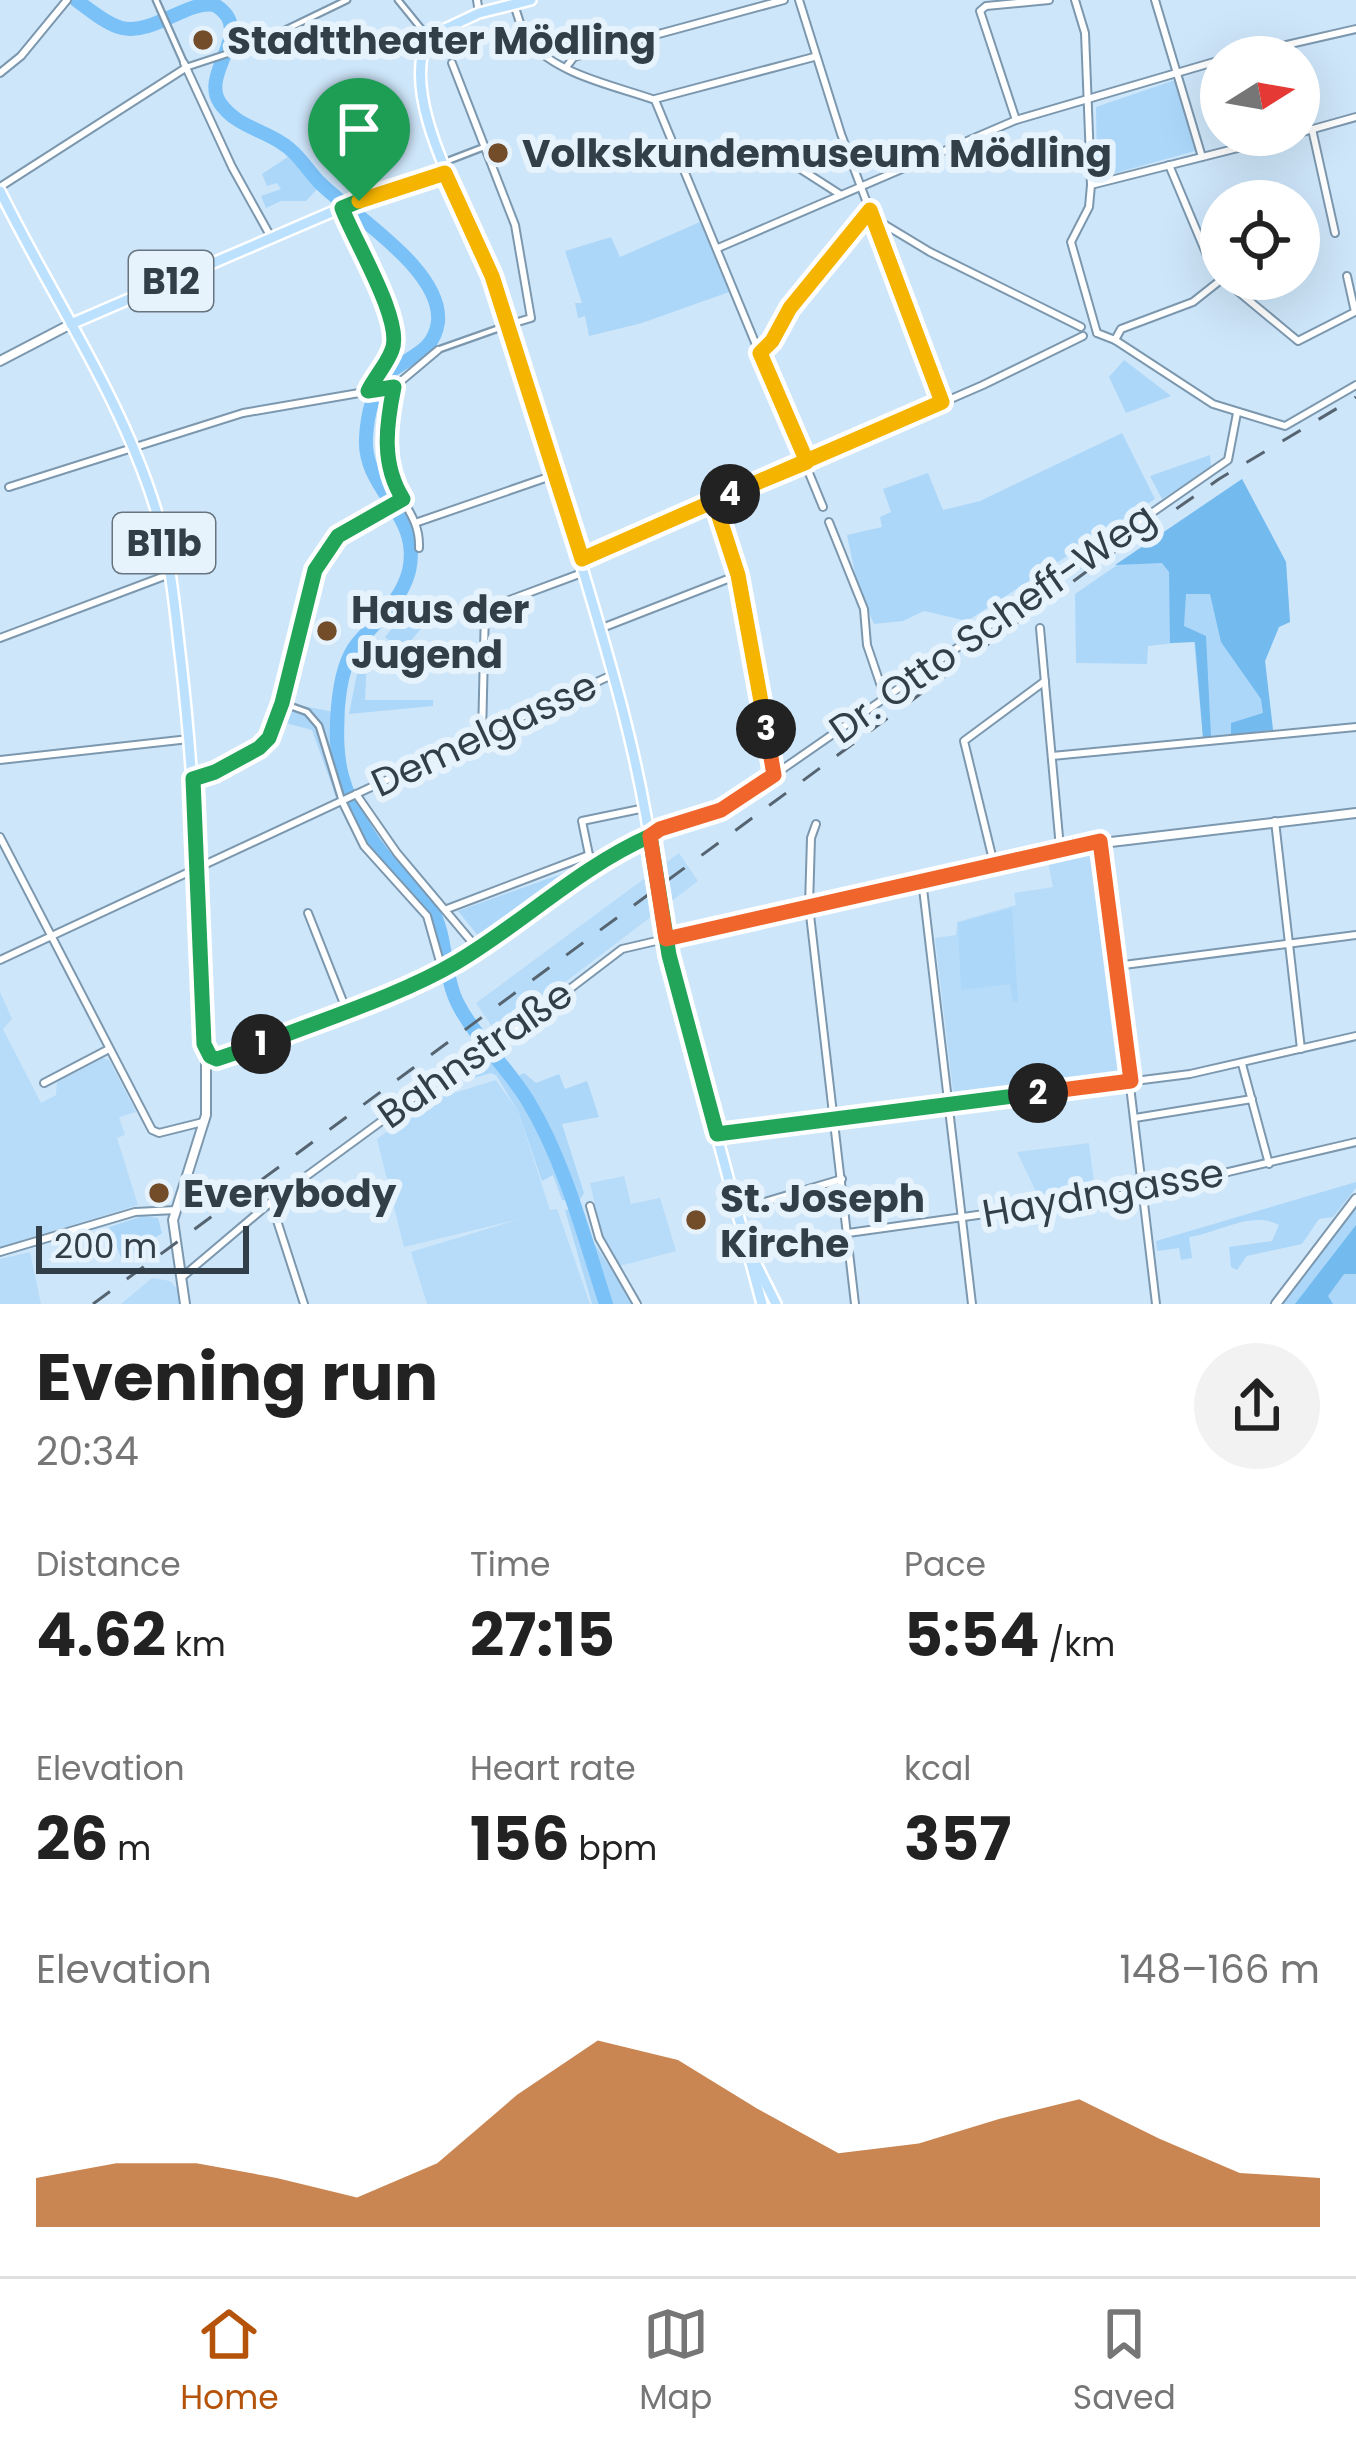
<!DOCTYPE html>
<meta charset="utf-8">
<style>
body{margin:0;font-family:Poppins,sans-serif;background:#f2f2f2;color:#222;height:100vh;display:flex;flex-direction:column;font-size:45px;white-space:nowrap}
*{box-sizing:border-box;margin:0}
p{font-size:39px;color:#767676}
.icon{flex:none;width:66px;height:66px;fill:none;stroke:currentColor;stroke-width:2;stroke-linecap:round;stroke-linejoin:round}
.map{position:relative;height:1304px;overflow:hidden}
.side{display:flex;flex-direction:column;background:#fff;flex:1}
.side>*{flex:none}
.needle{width:78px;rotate:79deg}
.fabs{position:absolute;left:1200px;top:36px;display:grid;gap:24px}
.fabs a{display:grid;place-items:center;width:120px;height:120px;border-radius:50%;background:#fff;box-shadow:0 12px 48px #0002;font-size:60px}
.scale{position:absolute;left:36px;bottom:30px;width:213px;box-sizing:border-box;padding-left:12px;border:6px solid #323e48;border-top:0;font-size:33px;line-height:42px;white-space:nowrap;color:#323e48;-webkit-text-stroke:9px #e6f2fc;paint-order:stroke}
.pin{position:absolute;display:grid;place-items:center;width:102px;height:102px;color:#fff;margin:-123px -51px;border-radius:50% 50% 50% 0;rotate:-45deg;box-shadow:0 0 12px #0007}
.pin .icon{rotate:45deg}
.km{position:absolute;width:60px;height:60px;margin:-30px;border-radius:50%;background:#222;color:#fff;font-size:33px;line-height:60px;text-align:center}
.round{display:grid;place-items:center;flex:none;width:126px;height:126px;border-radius:63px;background:#f2f2f2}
.headline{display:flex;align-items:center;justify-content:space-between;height:204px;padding:0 36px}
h1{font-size:66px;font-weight:700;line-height:90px}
.figures{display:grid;grid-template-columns:repeat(3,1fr);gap:18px;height:204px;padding:12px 36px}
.figures div{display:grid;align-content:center}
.figures b{font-size:60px;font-weight:700}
.figures small{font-size:33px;font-weight:400}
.figures p{font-size:33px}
.chart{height:336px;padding:24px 36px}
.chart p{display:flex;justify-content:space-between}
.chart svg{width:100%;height:216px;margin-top:12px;fill:#b45309;opacity:.7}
.tabs{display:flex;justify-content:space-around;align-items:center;height:168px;border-top:3px solid #e0e0e0;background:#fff;font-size:33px;color:#767676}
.tabs a{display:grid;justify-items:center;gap:6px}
.tabs .selected{color:#b45309}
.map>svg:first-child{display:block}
</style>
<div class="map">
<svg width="1356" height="1304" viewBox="0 0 1356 1304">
<rect width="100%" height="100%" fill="#cee6fa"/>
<g fill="#b7dcf9">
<polygon points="1095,848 1122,1065 1116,1076 960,1096 953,1091 935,938 956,935 957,922 1016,905 1014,893 1053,887 1047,857"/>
<polygon points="679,853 698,881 497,1034 476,1003"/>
<polygon points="0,992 12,1019 3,1029 41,1103 56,1095 57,1082 103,1058 109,1060 136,1112 119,1117 125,1135 117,1138 138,1205 0,1247"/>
<polygon points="496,1080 518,1111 550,1210 557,1209 590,1304 427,1304 411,1252 520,1219 404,1247 377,1139 428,1101"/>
<polygon points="1089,1143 1095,1191 1040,1200 1017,1152"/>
<polygon points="624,1176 631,1204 660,1198 676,1251 620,1266 602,1235 590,1183"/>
<polygon points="30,1252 41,1304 0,1304 0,1259"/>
<polygon points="152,1278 170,1281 179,1291 181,1304 121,1304"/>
</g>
<g fill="#acd7f9">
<polygon points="1175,80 1195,151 1101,177 1097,174 1096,107"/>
<polygon points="288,157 319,187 306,201 281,201 266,208 261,196 281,189 277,183 267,186 262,174"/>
<polygon points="700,222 729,292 642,323 589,336 585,316 578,318 575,303 582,303 565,251 611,237 620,257"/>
<polygon points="1124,360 1171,396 1126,413 1109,377"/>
<polygon points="1122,433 1155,499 967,621 924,611 903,621 874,624 858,587 847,535 882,527 880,517 891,512 883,489 928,473 943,510 980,501"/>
<polygon points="1210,455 1211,467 1162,499 1150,476"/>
<polygon points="1242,479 1286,562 1290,622 1279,627 1265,661 1273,730 1203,738 1194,641 1148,646 1147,664 1076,663 1075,594"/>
<polygon points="413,602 430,617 402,652 385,637"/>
<polygon points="360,659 367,659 365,700 433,700 433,706 349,714"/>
<polygon points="287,703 345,714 344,748 350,789 336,797 312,730 282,722"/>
<polygon points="564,873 566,877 537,893 479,937 458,911"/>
<polygon points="1012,908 1018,1002 1013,1002 1010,984 961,990 958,923"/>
<polygon points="495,1054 516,1077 524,1073 536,1083 559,1074 565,1089 587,1081 599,1117 562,1124 584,1193 579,1201 562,1200 553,1175 542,1181 518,1111 496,1075 491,1073 456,1083"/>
<path d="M 1356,1182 L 1356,1188 L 1333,1217 L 1319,1219 L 1302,1244 L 1247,1256 L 1237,1270 L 1231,1267 L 1229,1247 L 1272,1241 L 1279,1225 C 1252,1210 1216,1234 1189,1237 L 1192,1258 L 1181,1260 L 1179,1248 L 1157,1251 L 1156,1241 Z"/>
<polygon points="1356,1207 1356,1304 1280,1304 1283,1298"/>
<polygon points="582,1208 592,1240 634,1304 592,1304 565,1210"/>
<polygon points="143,1216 158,1218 162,1233 122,1260 109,1227"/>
</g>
<g fill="#73baef">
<polygon points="1242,479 1286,562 1290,622 1279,627 1265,661 1273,730 1231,735 1231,723 1263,713 1261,699 1221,642 1210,594 1186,594 1184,626 1206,636 1211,737 1203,738 1195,642 1170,643 1169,572 1162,563 1115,565"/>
<polygon points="1356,1225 1356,1274 1344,1274 1328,1296 1333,1304 1295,1304"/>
</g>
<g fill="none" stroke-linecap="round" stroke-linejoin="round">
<path stroke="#7ac1f7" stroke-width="14" d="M 76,0 C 89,9 107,25 122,28 C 154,35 187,0 215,5 C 258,31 199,72 220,103 C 235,125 260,129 280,142 C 296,151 306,168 318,181 C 351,215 443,269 438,322 C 434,352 410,356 390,372 C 373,386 367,417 366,438 C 363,491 422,513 409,571 C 401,602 376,621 357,644 C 335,671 333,744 342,776 C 351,808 369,838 390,863 C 404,879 421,891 432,910 C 448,939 443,977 459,1006 C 477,1040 508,1068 528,1101 C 565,1162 584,1237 606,1304"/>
<defs>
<g id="pedestrian">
<polyline points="156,0 184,63"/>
<polyline points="398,0 428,37"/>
<polyline points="187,67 254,45 347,0"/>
<polyline points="445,162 484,147"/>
<polyline points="440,349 508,325"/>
<polyline points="282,703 307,712 319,726 342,801"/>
</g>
<g id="minor">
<polyline points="477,0 479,13"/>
<polyline points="799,0 841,134 942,402"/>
<polyline points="1075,0 1085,33 1091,185 1089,207 1071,242 1097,333"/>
<polyline points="1155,0 1202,157"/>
<path d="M 514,4 C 518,16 521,31 529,41 C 557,75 616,86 655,100 L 823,507"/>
<polyline points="1234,57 1356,29"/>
<polyline points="184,63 232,167 272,239"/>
<polyline points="452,63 515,225 531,318 511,324"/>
<polyline points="567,66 574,57 784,0"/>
<polyline points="0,73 21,56 67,0"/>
<polyline points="655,99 814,57"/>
<polyline points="1016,120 980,11 986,6 1049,0"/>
<polyline points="1312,129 1335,233"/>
<polyline points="1299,133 1356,117"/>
<polyline points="788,161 841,195"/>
<polyline points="1169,165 1206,253 1221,277"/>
<polyline points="1091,185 1289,135"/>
<polyline points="0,187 187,67"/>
<polyline points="342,208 393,326 393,348 368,391"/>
<polyline points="877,220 930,252 1081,327"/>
<polyline points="718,248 1016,120 1221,60"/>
<polyline points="1223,279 1298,341 1355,312 1347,276"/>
<polyline points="1097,333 1115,340 1213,404 1285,426 1356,385"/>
<polyline points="1115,340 1121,329 1193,302 1222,279"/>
<polyline points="760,353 772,341 790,308 870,210"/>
<path d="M 394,387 C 388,418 380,455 395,485 C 406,509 420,521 419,548"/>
<polyline points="394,387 438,350"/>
<polyline points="9,487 243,413 394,387"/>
<polyline points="714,501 738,575 774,775"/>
<polyline points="418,522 554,475"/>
<polyline points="829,522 864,609 867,645 885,698"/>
<polyline points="582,559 983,385 1083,336"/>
<polyline points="602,628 738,575"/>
<polyline points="1040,628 1060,848"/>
<polyline points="0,638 170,574"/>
<polyline points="482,736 485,609 582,573"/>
<polyline points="1052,756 1356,727"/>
<polyline points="0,760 189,739"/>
<polyline points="193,779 215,772 259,748 269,738 282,703 315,570 338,536 403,499"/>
<polyline points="356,794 397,853 476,947"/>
<polyline points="342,801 364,846 427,916 442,969"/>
<polyline points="1275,821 1301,1049"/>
<polyline points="816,824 811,838 809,906 855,1304"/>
<polyline points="649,836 660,829 721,810 774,775 1228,460 1237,413"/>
<polyline points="0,837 152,1130 159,1133 203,1122"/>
<polyline points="1101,843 1156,1304"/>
<polyline points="601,862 589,855 582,821 645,808"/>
<polyline points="994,864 964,741 1045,681"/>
<polyline points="922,880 972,1304"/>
<polyline points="447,909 589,855"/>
<polyline points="308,913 346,1009"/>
<polyline points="0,960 614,674"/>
<polyline points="1116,966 1356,935"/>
<polyline points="1242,1064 1269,1164"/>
<polyline points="44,1083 109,1049"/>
<polyline points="1135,1118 1252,1099"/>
<polyline points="717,1134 1190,1074 1356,1036"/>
<polyline points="271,1202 304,1304"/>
<polyline points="737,1204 758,1204 842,1179"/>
<polyline points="590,1206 599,1238 637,1304"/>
<polyline points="848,1233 1143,1192 1356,1142"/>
<polyline points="0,1252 135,1212 176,1210"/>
<polyline points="181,1278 271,1202 431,1085 482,1056 622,949 665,939"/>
</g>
<g id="tertiary">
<polyline points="0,361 71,324"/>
<polyline points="666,939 1060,848 1356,813"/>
<polyline points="185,1304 173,1220 206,1115 206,1061 210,1056"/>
<polyline points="1276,1304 1356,1199"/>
</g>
<g id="primary">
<path d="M 531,0 L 479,13 L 428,37 C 400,95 457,191 479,244 C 514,325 536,413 561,497 C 597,620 638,741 654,869"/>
<path d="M 0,191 C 52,297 121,396 156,510 C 171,559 175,611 181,662 C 196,789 199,916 204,1044 L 210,1056 L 223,1058 L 243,1052 L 458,962 L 556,890 L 617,851 L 649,836"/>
<polyline points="71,324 348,205 445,173"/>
<polyline points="661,910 678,991 762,1304"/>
<polyline points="755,1262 776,1304"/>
</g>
</defs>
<use href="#pedestrian" stroke="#7c98af" stroke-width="9"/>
<use href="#minor" stroke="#7c98af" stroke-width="10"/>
<use href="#tertiary" stroke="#7c98af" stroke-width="12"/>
<use href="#primary" stroke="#fff" stroke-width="14"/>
<use href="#pedestrian" stroke="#fff" stroke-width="4.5"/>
<use href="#minor" stroke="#fff" stroke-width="6"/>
<use href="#tertiary" stroke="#fff" stroke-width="8"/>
<use href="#primary" stroke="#bce1fe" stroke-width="9"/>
<polyline stroke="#556470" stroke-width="3" stroke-dasharray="21 21" stroke-linecap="butt" points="93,1304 1090,569 1219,479 1356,397"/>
<defs>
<polyline id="primary-bridge" points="654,869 661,910"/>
</defs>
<use href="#primary-bridge" stroke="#fff" stroke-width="14" stroke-linecap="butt"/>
<use href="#primary-bridge" stroke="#bce1fe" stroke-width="9"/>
</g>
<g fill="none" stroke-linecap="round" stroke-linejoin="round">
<defs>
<path id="split-1" d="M 261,1044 L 217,1059 L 210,1056 L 204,1044 L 193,779 L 215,772 L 259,748 L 269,738 L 282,703 L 315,570 L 338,536 L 403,499 C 381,464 386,426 394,387 L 368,391 C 375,377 387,364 392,350 C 404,321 353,239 342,208 L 359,201"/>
<path id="split-2" d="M 261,1044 C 324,1019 399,996 457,962 C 523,923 578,868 650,836 L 669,955 L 717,1134 L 1038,1093"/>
<polyline id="split-3" points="766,729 774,775 721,810 660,829 650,836 666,939 1100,841 1131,1081 1038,1093"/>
<polyline id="split-4" points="730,494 807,462 760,353 772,341 790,308 870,210 942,402 714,501 738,575 766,729"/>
<polyline id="split-5" points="359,201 445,173 492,276 582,559 730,494"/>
</defs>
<use href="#split-1" stroke="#fff" stroke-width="24"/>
<use href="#split-2" stroke="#fff" stroke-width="24"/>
<use href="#split-3" stroke="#fff" stroke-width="24"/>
<use href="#split-4" stroke="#fff" stroke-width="24"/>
<use href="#split-5" stroke="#fff" stroke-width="24"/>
<use href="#split-1" stroke="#22a559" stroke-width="15"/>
<use href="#split-2" stroke="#22a559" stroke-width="15"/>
<use href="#split-3" stroke="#f0652b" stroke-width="15"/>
<use href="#split-4" stroke="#f5b400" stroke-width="15"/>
<use href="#split-5" stroke="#f5b400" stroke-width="15"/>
</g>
<g fill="#734d2a" stroke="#e6f2fc" stroke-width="4.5">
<circle cx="203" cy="40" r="12"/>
<circle cx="498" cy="153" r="12"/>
<circle cx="327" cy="631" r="12"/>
<circle cx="159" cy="1193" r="12"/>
<circle cx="696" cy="1220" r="12"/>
</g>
<g text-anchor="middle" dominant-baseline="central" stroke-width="12" stroke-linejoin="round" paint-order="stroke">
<g fill="#e6f2fc" stroke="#68747e" stroke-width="3">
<rect x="129" y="251" width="84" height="60" rx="9"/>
<rect x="113" y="513" width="102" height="60" rx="9"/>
</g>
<g font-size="36" font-weight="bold" fill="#323e48">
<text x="171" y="281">B12</text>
<text x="164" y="543">B11b</text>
</g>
<g font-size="39" font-weight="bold" fill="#323e48" stroke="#e6f2fc" text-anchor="start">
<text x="227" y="40">Stadttheater Mödling</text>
<text x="522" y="153">Volkskundemuseum Mödling</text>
<text x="351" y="609">Haus der<tspan x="351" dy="45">Jugend</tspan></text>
<text x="183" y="1193">Everybody</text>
<text x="720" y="1198">St. Joseph<tspan x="720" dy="45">Kirche</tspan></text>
</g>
<g font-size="39" fill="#323e48" stroke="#e6f2fc">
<text transform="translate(992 623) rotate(-35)">Dr. Otto Scheff-Weg</text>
<text transform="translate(484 734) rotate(-25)">Demelgasse</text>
<text transform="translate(475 1054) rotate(-35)">Bahnstraße</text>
<text transform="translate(1103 1193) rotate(-10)">Haydngasse</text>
</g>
</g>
</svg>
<div class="fabs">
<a><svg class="needle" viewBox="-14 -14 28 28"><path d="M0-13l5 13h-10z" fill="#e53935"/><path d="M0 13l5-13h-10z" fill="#767676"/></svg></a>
<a><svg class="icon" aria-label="locate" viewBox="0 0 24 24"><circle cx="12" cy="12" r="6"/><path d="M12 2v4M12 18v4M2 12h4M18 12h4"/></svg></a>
</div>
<div class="scale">200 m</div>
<div class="pin" style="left:359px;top:201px;background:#1e9e55"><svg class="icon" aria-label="arrive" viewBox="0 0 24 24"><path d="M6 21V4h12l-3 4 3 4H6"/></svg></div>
<b class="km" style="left:261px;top:1044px">1</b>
<b class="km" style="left:1038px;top:1093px">2</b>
<b class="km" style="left:766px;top:729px">3</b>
<b class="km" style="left:730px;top:494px">4</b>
</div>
<section class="side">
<div class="headline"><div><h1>Evening run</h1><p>20:34</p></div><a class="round"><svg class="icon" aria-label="share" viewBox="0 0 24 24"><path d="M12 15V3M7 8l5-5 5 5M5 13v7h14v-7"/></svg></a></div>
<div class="figures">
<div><p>Distance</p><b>4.62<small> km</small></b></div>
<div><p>Time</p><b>27:15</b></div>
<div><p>Pace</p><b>5:54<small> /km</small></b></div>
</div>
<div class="figures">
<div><p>Elevation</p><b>26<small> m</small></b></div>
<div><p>Heart rate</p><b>156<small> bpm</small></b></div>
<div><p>kcal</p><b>357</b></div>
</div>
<div class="chart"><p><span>Elevation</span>148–166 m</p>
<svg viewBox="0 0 160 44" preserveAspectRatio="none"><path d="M0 44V34L10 31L20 31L30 34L40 38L50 31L60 17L70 6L80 10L90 20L100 29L110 27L120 22L130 18L140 26L150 33L160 34V44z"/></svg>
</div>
</section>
<nav class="tabs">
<a class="selected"><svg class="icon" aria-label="home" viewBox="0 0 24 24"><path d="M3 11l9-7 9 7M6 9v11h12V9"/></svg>Home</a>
<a><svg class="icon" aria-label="map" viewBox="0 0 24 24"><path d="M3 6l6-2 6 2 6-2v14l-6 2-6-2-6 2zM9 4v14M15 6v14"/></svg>Map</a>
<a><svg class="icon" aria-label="saved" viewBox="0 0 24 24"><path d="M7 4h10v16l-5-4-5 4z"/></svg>Saved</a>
</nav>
